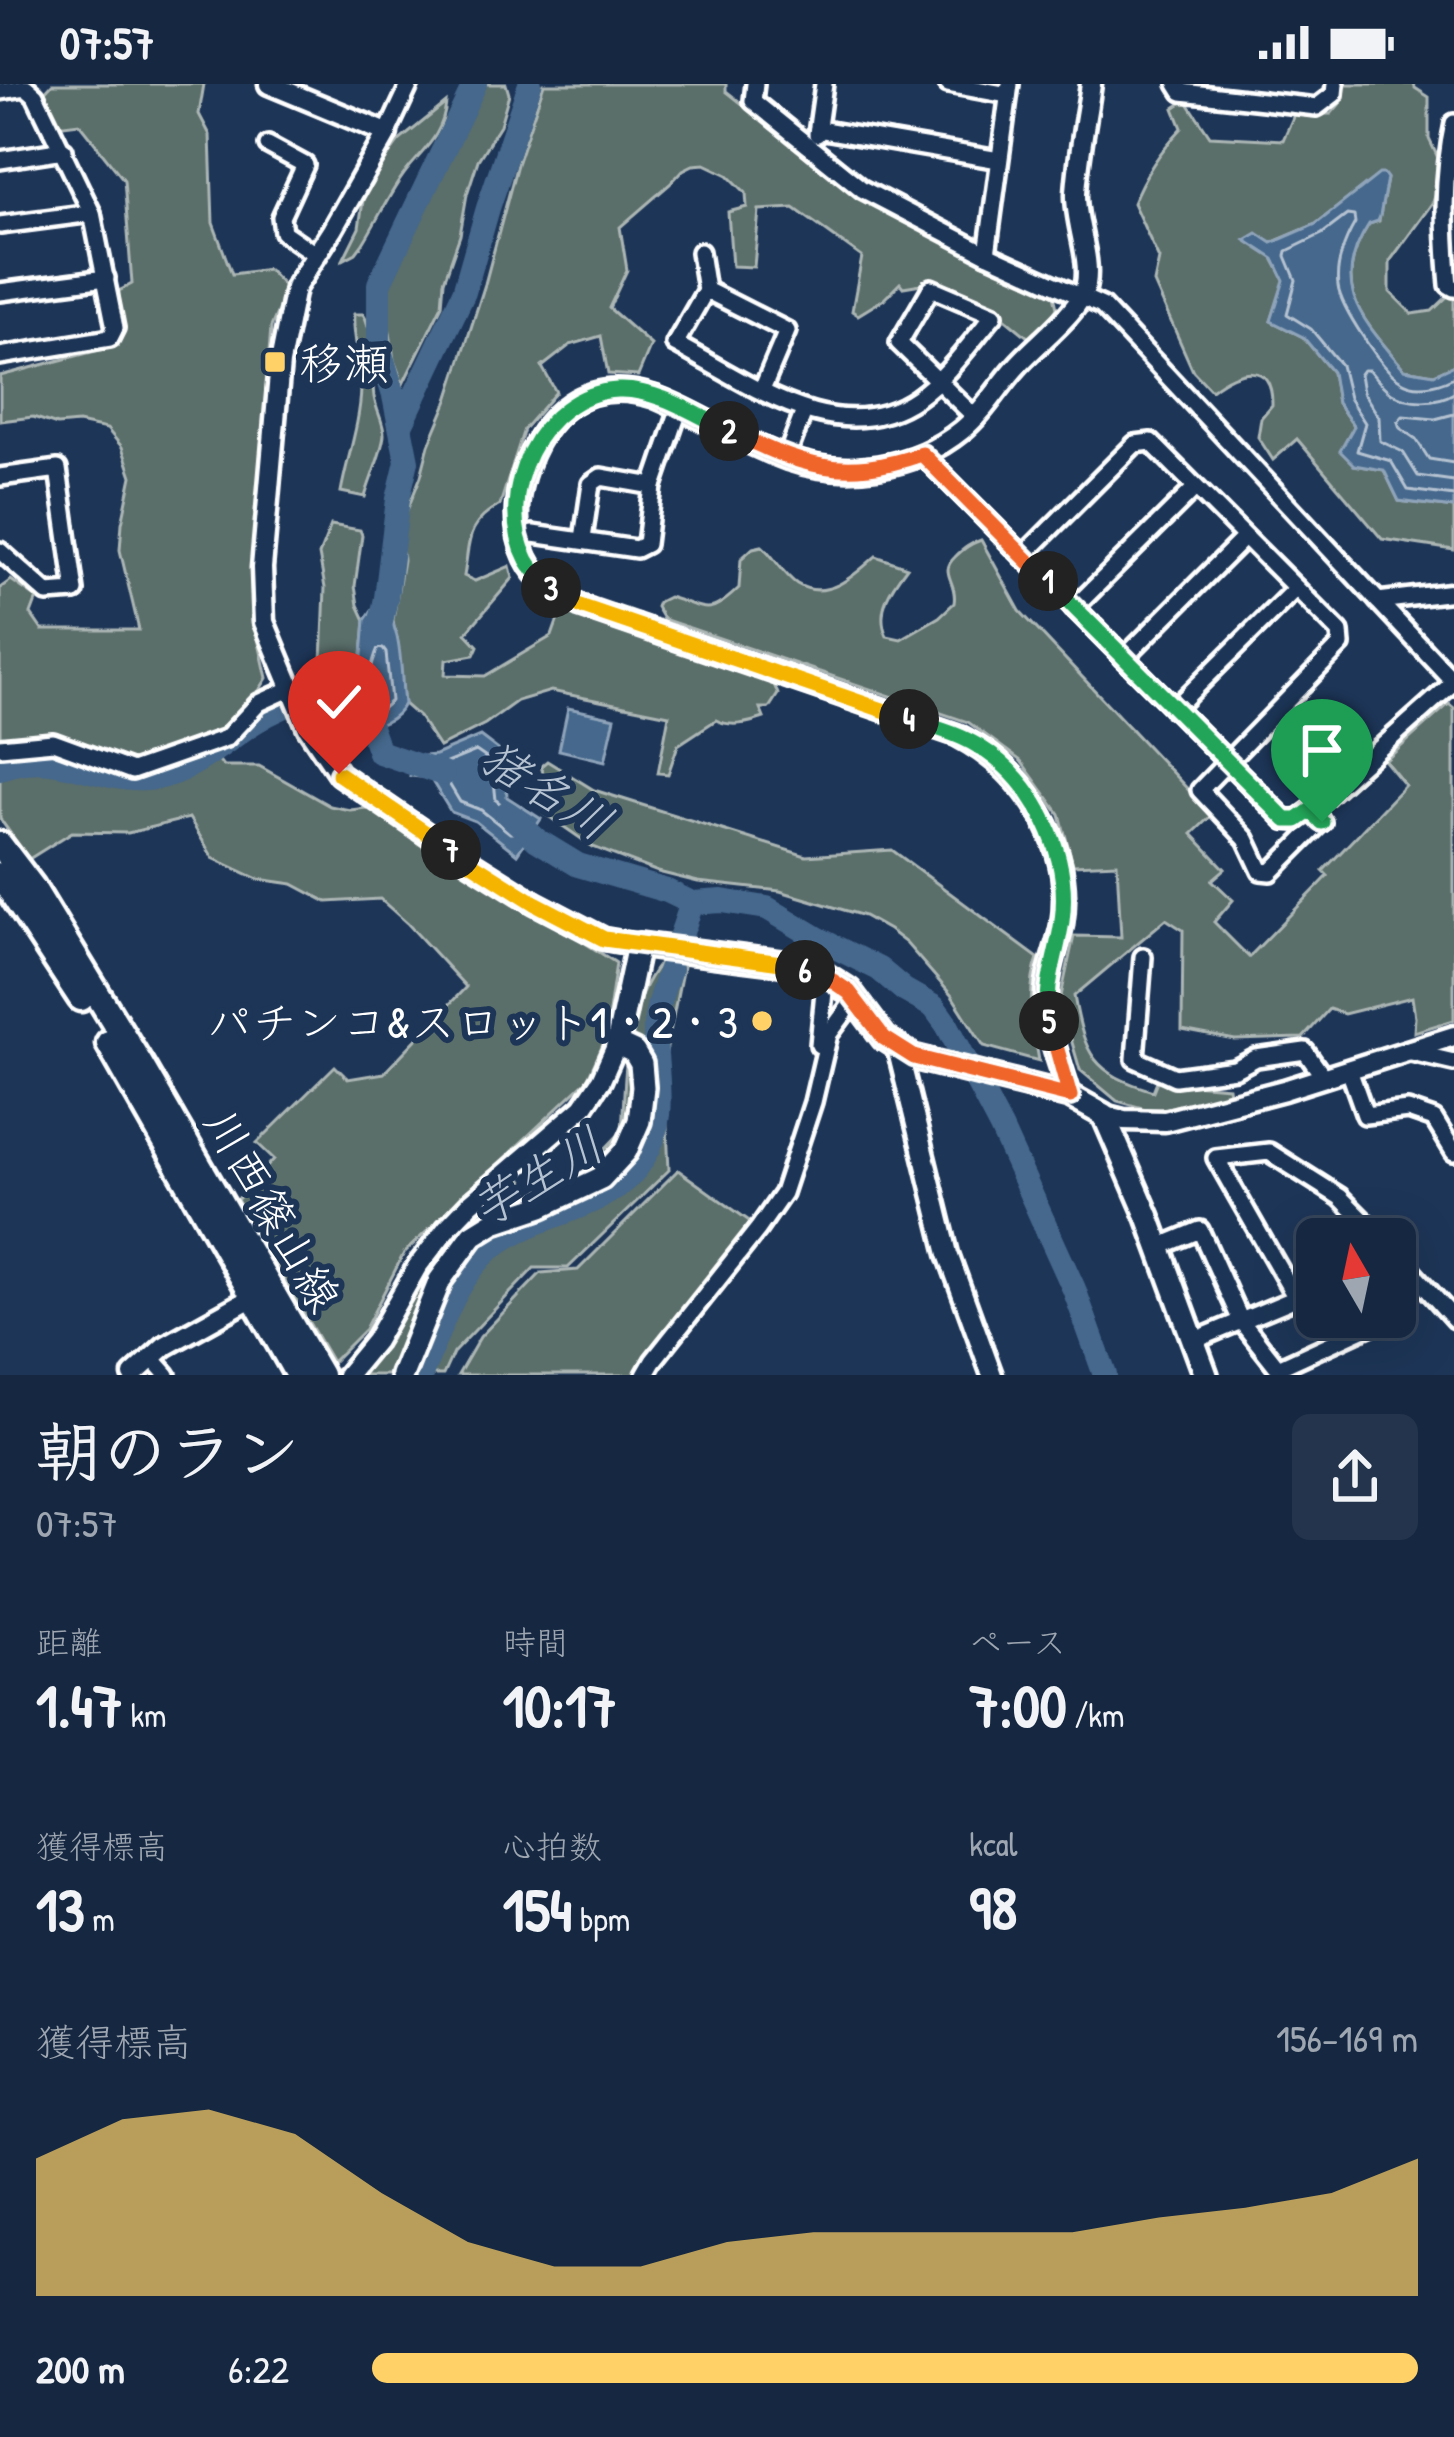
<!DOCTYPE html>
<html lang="ja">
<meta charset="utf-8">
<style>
body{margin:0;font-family:"Patrick Hand","Klee One",sans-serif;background:#23344c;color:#f1f3f6;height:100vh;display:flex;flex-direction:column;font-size:45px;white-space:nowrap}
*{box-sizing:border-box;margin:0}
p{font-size:39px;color:#9ea6b1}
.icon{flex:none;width:66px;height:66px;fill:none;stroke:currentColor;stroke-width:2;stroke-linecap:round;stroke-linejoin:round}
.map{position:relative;height:1291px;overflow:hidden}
.panel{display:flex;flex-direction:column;background:#162841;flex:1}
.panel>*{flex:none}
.needle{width:78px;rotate:351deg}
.tools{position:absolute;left:1296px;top:1134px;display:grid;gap:24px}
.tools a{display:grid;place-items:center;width:120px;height:120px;border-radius:18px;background:#162841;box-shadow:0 12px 48px #0002,0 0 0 3px #35445a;font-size:60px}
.pin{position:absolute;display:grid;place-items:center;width:102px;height:102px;color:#fff;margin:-123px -51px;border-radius:50% 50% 50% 0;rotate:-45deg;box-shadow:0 0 12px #0007}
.pin .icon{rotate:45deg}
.km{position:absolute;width:60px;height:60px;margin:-30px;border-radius:50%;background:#222;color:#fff;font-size:33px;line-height:60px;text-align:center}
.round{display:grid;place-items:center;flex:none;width:126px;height:126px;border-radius:18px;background:#23344c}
.head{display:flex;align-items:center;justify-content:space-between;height:204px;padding:0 36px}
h1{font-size:66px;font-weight:700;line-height:90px}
.stats{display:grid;grid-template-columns:repeat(3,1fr);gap:18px;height:204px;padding:12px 36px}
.stats div{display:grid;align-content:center}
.stats b{font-size:60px;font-weight:700}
.stats small{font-size:33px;font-weight:400}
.stats p{font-size:33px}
.chart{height:336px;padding:24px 36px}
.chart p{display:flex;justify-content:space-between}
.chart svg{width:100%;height:216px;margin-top:12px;fill:#ffd166;opacity:.7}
ul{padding:0 36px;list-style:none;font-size:39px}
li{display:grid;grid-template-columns:192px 144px 1fr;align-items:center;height:90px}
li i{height:30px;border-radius:15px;background:#ffd166}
.status{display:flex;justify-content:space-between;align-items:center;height:84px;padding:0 60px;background:#162841;direction:ltr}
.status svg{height:33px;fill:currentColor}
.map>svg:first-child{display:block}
</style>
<div class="status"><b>07:57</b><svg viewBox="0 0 49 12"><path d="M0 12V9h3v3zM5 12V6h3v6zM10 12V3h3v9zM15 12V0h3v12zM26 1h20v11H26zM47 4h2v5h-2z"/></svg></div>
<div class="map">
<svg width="1454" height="1291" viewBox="0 0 1454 1291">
<rect width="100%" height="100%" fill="#1d3557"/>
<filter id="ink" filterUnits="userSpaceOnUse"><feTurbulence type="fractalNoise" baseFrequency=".00833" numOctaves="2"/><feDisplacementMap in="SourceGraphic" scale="24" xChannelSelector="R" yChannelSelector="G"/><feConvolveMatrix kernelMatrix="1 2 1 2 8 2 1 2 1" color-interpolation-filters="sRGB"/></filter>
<g filter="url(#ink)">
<g fill="#5a6e6a" stroke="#acb6b4" stroke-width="3">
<polygon points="52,0 204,0 199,30 210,51 213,139 232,190 268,185 287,205 271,243 256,433 252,528 267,594 217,674 223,682 259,682 330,722 350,726 375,723 616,879 605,956 587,996 404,1169 365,1245 332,1278 237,1116 274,1075 257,1059 335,982 348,995 384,989 466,903 408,840 380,815 327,818 293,800 258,795 213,774 189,734 128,749 72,748 29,775 0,735 0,504 11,496 37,514 31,530 42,546 139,546 120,466 122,439 132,392 122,363 107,345 78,339 57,341 33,333 0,337 0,292 118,261 119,207 132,200 124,96 79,39 56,42 40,13"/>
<polygon points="482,0 506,0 509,10 500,41 478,76 467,110 460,151 444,197 442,221 403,300 394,276 384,207 424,115"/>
<path d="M 544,0 L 726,0 L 726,7 L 868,119 L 902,137 L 904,135 L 1053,207 L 1057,224 L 1047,240 L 1029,254 L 1001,231 L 927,199 L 903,203 L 900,199 L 884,215 L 858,231 L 852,227 L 862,173 L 794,124 L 759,126 L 754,183 L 732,182 L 728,128 L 747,123 L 746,109 L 728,91 L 705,80 L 693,81 L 683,86 L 670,100 L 620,143 L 627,186 L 609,224 L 651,261 L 638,292 L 608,290 L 601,252 L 570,261 L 542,283 L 556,308 L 524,345 L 500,421 C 465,441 470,457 464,492 L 475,497 L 510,482 L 513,494 L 466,549 L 478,562 L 474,571 L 446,576 L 445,591 L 485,592 L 552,552 L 562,524 L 772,596 L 778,610 L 769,624 L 760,624 L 764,634 C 749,639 731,644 716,636 L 678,661 L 668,690 L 658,689 L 669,631 L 551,607 L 517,617 L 485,640 L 439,663 L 419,633 L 404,620 L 393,536 L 403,476 L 401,454 L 404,434 L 421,392 L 429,361 L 448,316 L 485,200 L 517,80 Z"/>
<path d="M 1346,0 L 1414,0 L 1415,4 L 1429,13 L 1429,55 L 1441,80 L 1441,94 L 1433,118 L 1390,177 L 1390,208 L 1412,230 L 1432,227 L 1450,210 L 1454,213 L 1454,281 L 1434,290 L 1404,285 C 1363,236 1328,203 1369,140 L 1379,137 L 1387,95 L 1379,91 L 1316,140 L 1271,159 L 1274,176 L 1285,196 L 1271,237 L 1303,253 L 1332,288 L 1337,319 L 1354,342 L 1354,381 L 1384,386 L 1399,417 L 1454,424 L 1454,466 L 1382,455 L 1297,355 L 1273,376 L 1258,353 L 1261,334 L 1272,321 C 1273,273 1236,287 1211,306 L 1193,287 L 1154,199 L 1159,175 L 1133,119 C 1144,91 1161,66 1182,44 L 1174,24 L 1186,16 L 1210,52 L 1283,56 L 1294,31 L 1331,30 L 1343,16 Z"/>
<path d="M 446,19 C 443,54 420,68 402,93 C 387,114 376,139 362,161 L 356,169 L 343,176 L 359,144 L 365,103 L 399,57 Z"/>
<path d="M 354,230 L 363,230 C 374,245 371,292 374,313 C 376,326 384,339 384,350 C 384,363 369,398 365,413 L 341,408 C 347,375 360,339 361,305 C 362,280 352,253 354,230 Z"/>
<polygon points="331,441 360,446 362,451 355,502 358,521 365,536 361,583 349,617 315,621 303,610 303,605 315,596 322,578 325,504 319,471"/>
<path d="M 981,456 L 1020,527 L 1212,731 L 1192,750 L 1225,785 L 1212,796 L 1233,816 L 1214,838 L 1249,873 L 1328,792 L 1323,787 L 1405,701 L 1385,677 L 1449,620 L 1454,624 L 1454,936 L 1414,948 L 1415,933 L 1412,913 L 1344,930 L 1329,925 L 1303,954 L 1235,956 L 1182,946 L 1183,846 L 1166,835 L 1074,912 C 1085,972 1093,989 1153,1007 L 1157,997 L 1228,1003 L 1229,1010 L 1153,1027 L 1117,1017 L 1080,986 L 1060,917 L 1074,852 L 1121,853 L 1117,779 L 1073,781 L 1060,731 L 1021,677 L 968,638 L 663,535 L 656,523 L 658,518 L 668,513 C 706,523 707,535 739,504 L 741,475 L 753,464 L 762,462 C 775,473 783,491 797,500 C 827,518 855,491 876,472 L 907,483 C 891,504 875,526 887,552 L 901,555 L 939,533 L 954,519 C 958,497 938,489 955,473 C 964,464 970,460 981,456 Z"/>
<path d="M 547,677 L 594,706 L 806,772 L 892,766 L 1038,874 C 1026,909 1033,941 1039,977 L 984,962 L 952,912 L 906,859 L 889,846 L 864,832 L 780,807 L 698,798 L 658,788 L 593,763 L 544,729 L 549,709 L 541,682 Z"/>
<path d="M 660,879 L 683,882 L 664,979 L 669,1086 L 568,1184 L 534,1184 L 453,1269 L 443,1291 L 361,1291 L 391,1255 L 403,1223 L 463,1141 L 519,1092 L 532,1110 L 582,1089 L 622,1047 C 626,990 622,926 660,879 Z"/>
<polygon points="678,1086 755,1141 639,1291 458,1291 480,1253 541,1189 578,1186"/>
</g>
<g fill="#45678c" stroke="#8fa4ba" stroke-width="3">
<path d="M 1379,90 L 1384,90 L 1387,94 L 1380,132 L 1378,137 L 1369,140 C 1328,203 1363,236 1404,285 L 1434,290 L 1454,281 L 1454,424 L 1399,417 L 1384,386 L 1354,381 L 1340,367 L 1354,342 L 1337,319 L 1332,288 L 1303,253 L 1271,237 L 1284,196 L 1274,175 L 1245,156 L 1257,149 L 1272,159 L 1316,140 Z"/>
<path d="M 378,517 C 404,540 400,587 404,620 C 396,637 378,642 360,645 L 349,617 L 361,583 L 365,536 Z"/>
<polygon points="568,624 615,634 605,677 559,666"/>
<polygon points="480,652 505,671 507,713 541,735 517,770 475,737 451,728 430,694 410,692 414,673 435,671"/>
</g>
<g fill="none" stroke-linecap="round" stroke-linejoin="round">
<g stroke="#b5c2d1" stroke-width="3">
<path d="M 1454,293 C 1438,301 1417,307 1400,296 C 1382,286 1340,222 1338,202 C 1335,181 1345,156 1355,139 L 1354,132 L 1347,131 L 1322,150 L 1287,167 L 1286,172 L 1296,196 L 1287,230 L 1311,245 L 1341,281 L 1349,314 L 1365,339 L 1357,367 L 1391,377 L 1408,406 L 1454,412"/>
<path d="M 1454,309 C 1437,319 1409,320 1392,309 C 1382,303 1376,294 1369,286 L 1363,286 L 1360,290 L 1363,308 L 1379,333 L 1380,357 L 1403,368 L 1418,392 L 1454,397"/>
<polyline points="1454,330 1435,335 1403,332 1398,338 1400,344 1416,355 1429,375 1454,379"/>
<path d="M 378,564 L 383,565 L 386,569 L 391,617 L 377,629 L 369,631 L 364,627 C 362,616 373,575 378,564 Z"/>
<polygon points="476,667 492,678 496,716 521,737 521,743 516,749 510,749 481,726 460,718 442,688 444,680"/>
</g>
<g stroke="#45678c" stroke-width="24">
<polyline points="401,341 464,208 488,124 530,0"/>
<polyline points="378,552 386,514 398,415 407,377 394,312 379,263 379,200 475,0"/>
<polyline points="369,616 369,640 379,668 443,690"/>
<path d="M 0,684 C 63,660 106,708 165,692 C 199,682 224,658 253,639 C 287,617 331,604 369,613"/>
<polyline points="507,729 537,756 578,781 667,807 692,819 722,817 767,824 819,855 879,885 904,906 934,923 947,941 1001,1044 1074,1205 1105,1291"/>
<polyline points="681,851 692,819"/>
<path d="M 421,1291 C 440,1245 457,1186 501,1157 C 546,1127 612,1125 643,1075 C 669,1034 655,993 655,948 C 655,927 663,905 670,885"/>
</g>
<defs>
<g id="minor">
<polyline points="755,0 753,17 862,105 987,170 1102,222 1454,598 1311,726 1297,737 1285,736 922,370"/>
<polyline points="948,0 1008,11"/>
<polyline points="1177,0 1182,8 1317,23 1334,10 1335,0"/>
<polyline points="0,7 26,3 35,11 92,129 115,244 110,254 0,272"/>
<path d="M 1454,39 C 1442,94 1444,146 1449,201 L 1454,204"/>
<polyline points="818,45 999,76"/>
<polyline points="387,49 410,0"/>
<polyline points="817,50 824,0"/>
<polyline points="268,61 305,81 281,133 283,148 315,170"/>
<polyline points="0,76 64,66"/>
<polyline points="0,141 92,129"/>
<path d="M 700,168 L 706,206 L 675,260 C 746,297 838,369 917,314 C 948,292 970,259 994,231 L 931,204 L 899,259 L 975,333"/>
<polyline points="987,170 1010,0"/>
<polyline points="706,206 787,247 762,306"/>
<polyline points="0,208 106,194"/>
<polyline points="786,374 804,327"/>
<polyline points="0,393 58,385 75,507 47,509 0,467"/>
<polyline points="520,454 533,450 636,465 646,460 653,402 680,323"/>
<polyline points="583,455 591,400 601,393 653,402"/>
<polyline points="1023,472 1135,360 1151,358 1340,548 1341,561 1200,706 1246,755 1261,787 1271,788 1321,738 1311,726"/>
<polyline points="1378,517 1454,508"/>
<polyline points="1074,524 1195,404"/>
<polyline points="1124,574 1244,454"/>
<polyline points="1174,625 1296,504"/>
<polyline points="0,663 53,658 132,687 226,654 259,619 292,604"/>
<polyline points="1143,873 1135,975 1175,993 1235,985 1256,974 1305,967 1324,994"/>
<polyline points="819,961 824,907 830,895"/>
<polyline points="1407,967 1454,978"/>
<polyline points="1349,986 1365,1031 1408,1026 1434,1035 1454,1068"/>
<polyline points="1159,1163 1200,1146 1241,1237 1278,1284 1389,1233"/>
<polyline points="1395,1169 1454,1235"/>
<polyline points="1296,1214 1317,1204"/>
<polyline points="1193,1257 1296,1214 1216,1074 1269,1068 1340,1113 1382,1155"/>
<polyline points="151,1273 167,1291"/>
<polyline points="645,1291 653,1277 758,1145 783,1109 813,1018 829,950 855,915"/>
</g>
<g id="tertiary">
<polyline points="269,0 387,49 332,146 295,204 280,279 262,484 264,538 308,644 339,690 438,758 535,819 604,855 638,861"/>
<polyline points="897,963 948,1170 992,1291"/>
<path d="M 1070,1012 C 1061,981 1045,945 1046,913 C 1046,888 1057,865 1062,841 C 1075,760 1025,687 957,651 L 580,522 C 559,511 537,497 526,474 C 514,448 515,419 523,392 C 543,328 586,291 655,313 C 700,332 743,359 788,375 C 846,395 914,385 962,346 C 983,329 998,303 1016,283 C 1034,261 1082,227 1086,200 C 1091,173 1075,138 1076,109 C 1078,73 1086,36 1091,0"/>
<polyline points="1104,1031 1124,1036 1165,1037 1284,1006 1454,952"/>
<polyline points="133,1291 165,1262 264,1207"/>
<polyline points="347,1291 375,1257 417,1183 447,1144 470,1120 583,1023 601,996 617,960"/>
</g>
<polyline id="secondary" points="402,1291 440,1196 473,1151 494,1138 542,1122 601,1094 626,1067 639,1037 643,1003 641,980 634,968 617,960 638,861 781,879 824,891 849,907 884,954 913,973 1070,1012 1104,1031 1148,1133 1206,1291"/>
<g id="primary">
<polyline points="0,761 32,803 140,980 320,1291"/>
<polyline points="0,791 81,914"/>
<polyline points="109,959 298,1291"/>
</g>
</defs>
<use href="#minor" stroke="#fff" stroke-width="24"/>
<use href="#tertiary" stroke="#fff" stroke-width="27"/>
<use href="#secondary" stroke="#fff" stroke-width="30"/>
<use href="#primary" stroke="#fff" stroke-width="33"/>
<use href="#minor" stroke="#1d3557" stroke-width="15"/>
<use href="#tertiary" stroke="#1d3557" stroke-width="18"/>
<use href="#secondary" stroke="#1d3557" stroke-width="21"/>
<use href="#primary" stroke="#1d3557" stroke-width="24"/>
</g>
</g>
<g fill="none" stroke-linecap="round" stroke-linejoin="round" filter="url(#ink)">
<defs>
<polyline id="split-1" points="1048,497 1286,736 1297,736 1311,726 1322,738"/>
<path id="split-2" d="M 729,347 C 802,382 842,398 922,370 L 1048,497"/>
<path id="split-3" d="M 551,504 C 543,496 533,487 527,476 C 493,411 540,310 617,306 C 656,304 695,330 729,347"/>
<polyline id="split-4" points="551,504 580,522 909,635"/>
<path id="split-5" d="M 909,635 C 932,643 957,649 978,662 C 1036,697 1071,770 1062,837 C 1057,872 1044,901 1049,937"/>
<polyline id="split-6" points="805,886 824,891 849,908 884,954 914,973 1070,1012 1049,937"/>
<polyline id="split-7" points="451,766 535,819 604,855 781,879 805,886"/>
<polyline id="split-8" points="339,690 451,766"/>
</defs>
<use href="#split-1" stroke="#fff" stroke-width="24"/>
<use href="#split-2" stroke="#fff" stroke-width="24"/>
<use href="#split-3" stroke="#fff" stroke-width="24"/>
<use href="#split-4" stroke="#fff" stroke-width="24"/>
<use href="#split-5" stroke="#fff" stroke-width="24"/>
<use href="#split-6" stroke="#fff" stroke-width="24"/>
<use href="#split-7" stroke="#fff" stroke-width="24"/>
<use href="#split-8" stroke="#fff" stroke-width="24"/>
<use href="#split-1" stroke="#22a559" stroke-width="15"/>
<use href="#split-2" stroke="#f0652b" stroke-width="15"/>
<use href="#split-3" stroke="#22a559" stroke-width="15"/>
<use href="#split-4" stroke="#f5b400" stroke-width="15"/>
<use href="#split-5" stroke="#22a559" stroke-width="15"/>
<use href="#split-6" stroke="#f0652b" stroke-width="15"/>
<use href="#split-7" stroke="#f5b400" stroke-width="15"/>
<use href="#split-8" stroke="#f5b400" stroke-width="15"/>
</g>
<g fill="#ffd166" stroke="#1d3557" stroke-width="4.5">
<rect x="263" y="266" width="24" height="24" rx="6"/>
<circle cx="762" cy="937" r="12"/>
</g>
<g text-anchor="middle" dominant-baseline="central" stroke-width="12" stroke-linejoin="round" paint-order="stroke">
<g font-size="45" fill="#fff" stroke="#1d3557" text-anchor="start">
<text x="299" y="278">移瀬</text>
<text x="738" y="937" text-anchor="end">パチンコ&amp;スロット1・2・3</text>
</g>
<g font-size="45" fill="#fff" stroke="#1d3557">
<text transform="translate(273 1126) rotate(60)">川西篠山線</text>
</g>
<g font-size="48" font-style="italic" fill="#b5c2d1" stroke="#1d3557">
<text transform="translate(547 705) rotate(32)">猪名川</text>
<text transform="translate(537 1092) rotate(-31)">芋生川</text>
</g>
</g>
</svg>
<div class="tools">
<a><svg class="needle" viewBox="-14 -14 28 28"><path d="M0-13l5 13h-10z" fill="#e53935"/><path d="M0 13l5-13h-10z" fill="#9ea6b1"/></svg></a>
</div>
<div class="pin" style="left:1322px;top:738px;background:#1e9e55"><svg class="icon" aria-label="arrive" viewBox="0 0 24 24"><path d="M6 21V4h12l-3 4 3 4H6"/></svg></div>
<div class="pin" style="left:339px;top:690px;background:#d93025"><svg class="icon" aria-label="check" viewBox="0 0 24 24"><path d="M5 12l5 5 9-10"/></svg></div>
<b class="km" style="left:1048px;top:497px">1</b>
<b class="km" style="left:729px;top:347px">2</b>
<b class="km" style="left:551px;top:504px">3</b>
<b class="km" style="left:909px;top:635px">4</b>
<b class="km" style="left:1049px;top:937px">5</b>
<b class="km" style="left:805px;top:886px">6</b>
<b class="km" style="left:451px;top:766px">7</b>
</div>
<section class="panel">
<div class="head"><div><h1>朝のラン</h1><p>07:57</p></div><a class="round"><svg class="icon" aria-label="share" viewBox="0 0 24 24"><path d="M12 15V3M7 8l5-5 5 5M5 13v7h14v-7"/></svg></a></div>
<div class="stats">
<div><p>距離</p><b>1.47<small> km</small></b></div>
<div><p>時間</p><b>10:17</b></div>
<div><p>ペース</p><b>7:00<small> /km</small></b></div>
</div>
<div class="stats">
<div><p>獲得標高</p><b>13<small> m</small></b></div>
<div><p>心拍数</p><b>154<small> bpm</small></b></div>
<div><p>kcal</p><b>98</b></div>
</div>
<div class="chart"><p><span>獲得標高</span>156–169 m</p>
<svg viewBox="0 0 160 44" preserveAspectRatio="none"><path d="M0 44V16L10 8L20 6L30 11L40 23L50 33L60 38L70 38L80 33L90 31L100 31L110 31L120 31L130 28L140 26L150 23L160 16V44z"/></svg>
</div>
<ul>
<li><b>200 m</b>6:22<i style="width:100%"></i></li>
</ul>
</section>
